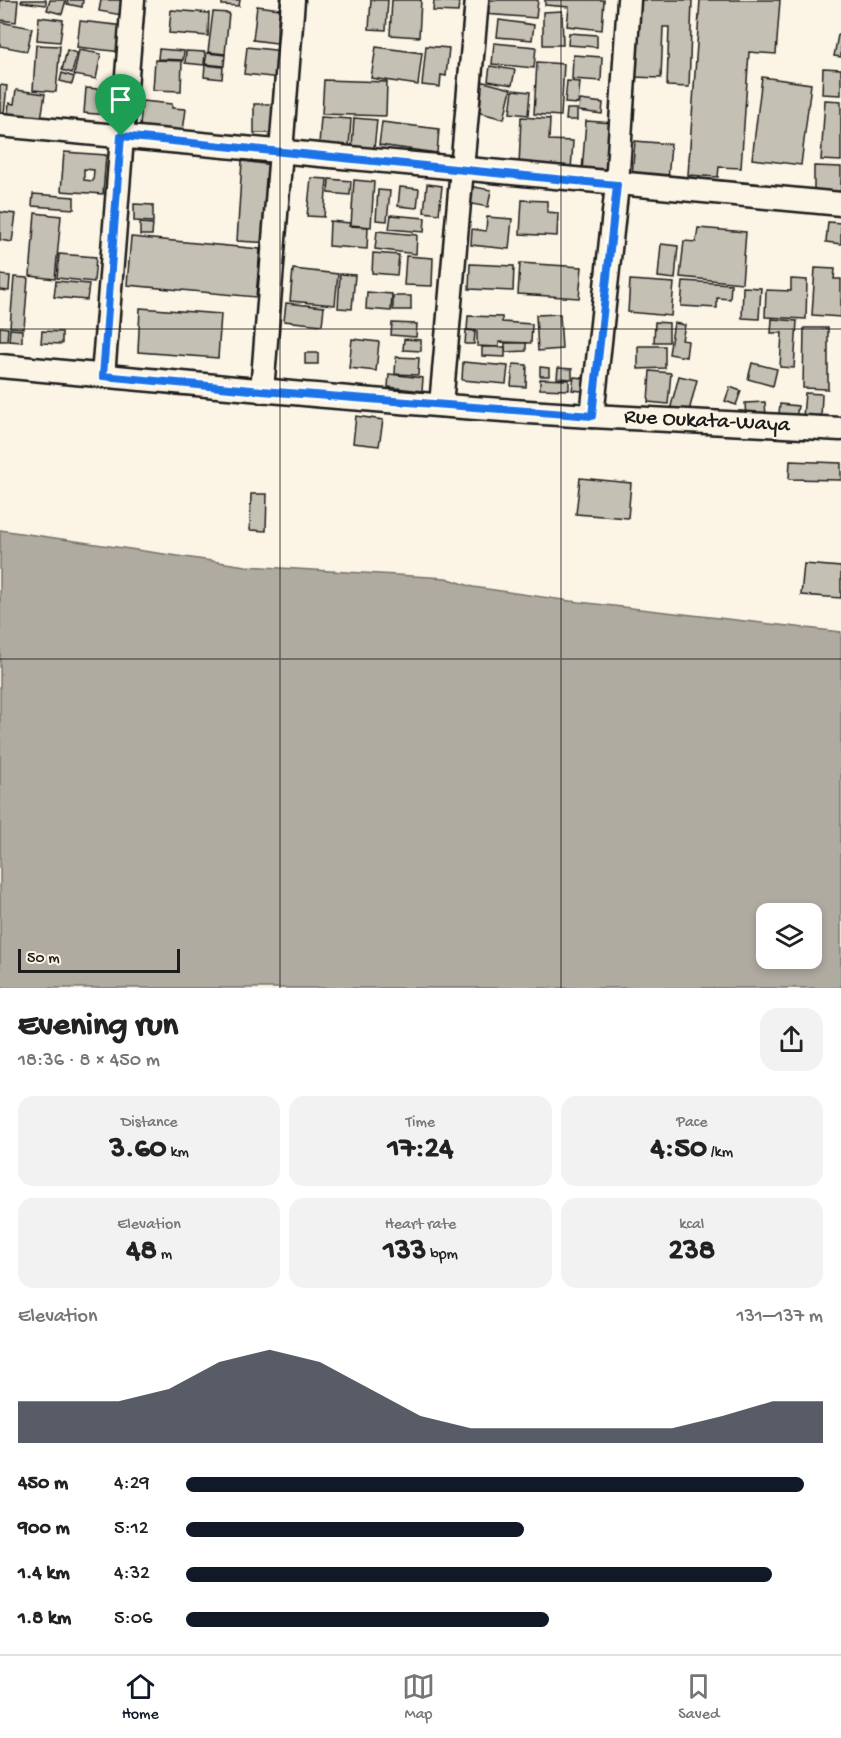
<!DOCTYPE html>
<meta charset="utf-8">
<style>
body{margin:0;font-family:"Gochi Hand",sans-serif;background:#f2f2f2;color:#222;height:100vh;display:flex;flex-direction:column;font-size:22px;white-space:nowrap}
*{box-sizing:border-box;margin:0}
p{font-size:20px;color:#767676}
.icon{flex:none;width:33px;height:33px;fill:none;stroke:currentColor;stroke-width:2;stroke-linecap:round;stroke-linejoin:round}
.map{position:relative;height:988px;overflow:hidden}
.side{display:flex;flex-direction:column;background:#fff;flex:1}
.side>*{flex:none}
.buttons{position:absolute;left:756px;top:903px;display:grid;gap:12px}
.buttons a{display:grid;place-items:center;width:66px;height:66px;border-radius:12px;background:#fff;box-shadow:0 3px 9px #0003;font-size:30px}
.scale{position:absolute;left:18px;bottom:15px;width:162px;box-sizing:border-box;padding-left:6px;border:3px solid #1c1c1c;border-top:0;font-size:16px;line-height:21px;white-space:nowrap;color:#1c1c1c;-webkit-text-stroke:4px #fcf5e5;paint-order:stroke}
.pin{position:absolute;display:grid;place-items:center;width:51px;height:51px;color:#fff;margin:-62px -26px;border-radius:50% 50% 50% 0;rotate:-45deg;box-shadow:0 0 6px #0007}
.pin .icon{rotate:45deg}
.round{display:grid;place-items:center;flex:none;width:63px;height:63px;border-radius:18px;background:#f2f2f2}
.overview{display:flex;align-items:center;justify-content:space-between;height:102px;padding:0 18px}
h1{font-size:33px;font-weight:700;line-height:45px}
.metrics{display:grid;grid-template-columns:repeat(3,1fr);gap:9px;height:102px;padding:6px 18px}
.metrics div{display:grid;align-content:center;border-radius:15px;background:#f2f2f2;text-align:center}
.metrics b{font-size:30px;font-weight:700}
.metrics small{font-size:16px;font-weight:400}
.metrics p{font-size:16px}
.chart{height:168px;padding:12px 18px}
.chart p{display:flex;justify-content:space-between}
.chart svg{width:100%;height:108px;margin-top:6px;fill:#111827;opacity:.7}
ul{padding:0 18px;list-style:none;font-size:20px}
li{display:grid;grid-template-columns:96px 72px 1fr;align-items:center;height:45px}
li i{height:15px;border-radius:8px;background:#111827}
.menu{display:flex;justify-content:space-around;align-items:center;height:84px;border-top:2px solid #e0e0e0;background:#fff;font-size:16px;color:#767676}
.menu a{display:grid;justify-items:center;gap:3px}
.menu .on{color:#111827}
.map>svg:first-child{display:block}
</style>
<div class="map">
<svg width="841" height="988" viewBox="0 0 841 988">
<rect width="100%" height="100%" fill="#fcf5e5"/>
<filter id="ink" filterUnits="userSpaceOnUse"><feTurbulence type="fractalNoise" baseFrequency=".0167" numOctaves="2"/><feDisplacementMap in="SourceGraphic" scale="12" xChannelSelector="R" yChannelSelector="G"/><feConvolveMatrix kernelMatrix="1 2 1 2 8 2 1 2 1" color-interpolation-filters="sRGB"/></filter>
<g filter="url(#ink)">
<path fill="#b0aba1" stroke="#75726c" stroke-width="1.5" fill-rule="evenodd" d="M 0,530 L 246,566 L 446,578 L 473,587 L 570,601 L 841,632 L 841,988 L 0,988 ZM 766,914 L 812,914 L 812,958 L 766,958 Z"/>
<g fill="#c4c0b3" stroke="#1c1c1c" stroke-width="1.5" fill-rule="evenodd">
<polygon points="0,0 18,0 16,22 0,20"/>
<polygon points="22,0 46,0 46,5 21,2"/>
<polygon points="50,0 66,0 62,14 47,10"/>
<polygon points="68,0 83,0 82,7 67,4"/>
<polygon points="101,0 130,0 127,16 99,11"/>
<polygon points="222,0 240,0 239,6 222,5"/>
<polygon points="371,0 388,0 386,30 369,29"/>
<polygon points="392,0 421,0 419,37 390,35"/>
<polygon points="486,0 538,0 536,18 484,14"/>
<polygon points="545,0 604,0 602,30 567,26 569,7 545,5"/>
<polygon points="636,0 692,0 689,87 667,86 669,27 663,27 661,78 633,77"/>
<polygon points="700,0 780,0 776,54 749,52 741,168 719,167 718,177 688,175"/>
<polygon points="434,1 459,2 458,12 433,11"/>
<polygon points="257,6 288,10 284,44 253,40"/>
<polygon points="171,10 209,13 208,36 169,33"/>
<polygon points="562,11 563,45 543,45 543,12"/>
<polygon points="213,12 229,13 225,54 208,52"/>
<polygon points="39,17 63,20 60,42 37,40"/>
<polygon points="499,20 534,25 532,40 497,37"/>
<polygon points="80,21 125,26 122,52 77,47"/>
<polygon points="0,22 32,28 27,51 0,46"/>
<polygon points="569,33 597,35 597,47 568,45"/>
<polygon points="838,35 841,35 841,57 834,56"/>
<polygon points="494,43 536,47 534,68 492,64"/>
<polygon points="36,45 60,46 56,92 33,90"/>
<polygon points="426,46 449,48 446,76 441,75 440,87 422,85"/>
<polygon points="247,47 283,51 280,78 244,74"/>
<polygon points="376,47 422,53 418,85 371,78"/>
<polygon points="159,49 184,51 183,60 158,59"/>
<polygon points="67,50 77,53 72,73 62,70"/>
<polygon points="79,50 101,54 96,79 74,75"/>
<polygon points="186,51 205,52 204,65 185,63"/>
<polygon points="207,53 225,55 224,66 205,64"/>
<polygon points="573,55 602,57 601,81 572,79"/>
<polygon points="155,60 182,61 181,91 153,90"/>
<polygon points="537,62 564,64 561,116 534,114"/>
<polygon points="205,65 223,67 222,79 204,77"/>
<polygon points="490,66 515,70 512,85 488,81"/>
<polygon points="823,68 841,69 841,95 822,94"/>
<polygon points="62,73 74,77 72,84 60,81"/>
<polygon points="762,77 811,84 801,165 752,159"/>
<polygon points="324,80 387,82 386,116 322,114"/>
<polygon points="480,81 511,89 504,119 473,111"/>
<polygon points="567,81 580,82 578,104 565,103"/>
<polygon points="0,85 7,86 4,114 0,113"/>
<polygon points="86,88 111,90 109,115 84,113"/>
<polygon points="16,90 45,94 41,119 8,114 9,103 14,104"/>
<polygon points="513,90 530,92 528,115 510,113"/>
<polygon points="580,100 603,103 602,114 579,111"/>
<polygon points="825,100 841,101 841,161 821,160"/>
<polygon points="142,101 172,104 172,108 186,109 183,131 140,127"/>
<rect x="254" y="104" width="18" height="29"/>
<polygon points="567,109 577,109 577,120 566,120"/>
<polygon points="321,117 351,119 349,147 319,145"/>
<polygon points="521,117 550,119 549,140 573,141 571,170 519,167"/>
<polygon points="354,118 377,120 374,149 352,147"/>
<polygon points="586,121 614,123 610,173 582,171"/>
<polygon points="382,122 439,129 437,153 379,145"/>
<polygon points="635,141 671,144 668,180 632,176"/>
<path d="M 64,152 L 106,155 L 103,194 L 61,191 ZM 84,169 L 94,170 L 93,181 L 84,180 Z"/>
<polygon points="242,161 273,165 272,243 237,241"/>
<polygon points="814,166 841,167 841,194 814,193"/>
<polygon points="311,178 327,179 324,217 307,216"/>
<polygon points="329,179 351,181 350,195 328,193"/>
<polygon points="354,180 374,182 371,227 351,225"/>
<polygon points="427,184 442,186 439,214 424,212"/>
<polygon points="469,186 491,190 488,207 466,203"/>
<polygon points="400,187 419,189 417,208 398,206"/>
<polygon points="378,190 390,191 387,221 376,220"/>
<polygon points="33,194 74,197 74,209 32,206"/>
<polygon points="522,200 547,201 547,212 558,213 557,236 520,234"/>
<polygon points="134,204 153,205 153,222 134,221"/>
<polygon points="0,212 16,214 12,242 0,240"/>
<polygon points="35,213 61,216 55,279 30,276"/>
<polygon points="391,215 425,218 424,232 389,229"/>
<polygon points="487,217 512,219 509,249 471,245 472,229 486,231"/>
<polygon points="330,221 350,223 349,226 368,227 367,249 329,246"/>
<polygon points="828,222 841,223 841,244 826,242"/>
<polygon points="140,223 153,224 152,235 140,235"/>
<polygon points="698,228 746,232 742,283 680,277 684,241 696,242"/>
<polygon points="377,231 417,235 416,254 375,249"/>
<polygon points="131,237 260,249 256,297 127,285"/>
<polygon points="661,244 678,246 675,279 658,277"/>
<polygon points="373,253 399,255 397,275 372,273"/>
<polygon points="59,254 96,257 94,282 57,278"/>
<polygon points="406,256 433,258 432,286 404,285"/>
<polygon points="520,263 582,267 579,298 518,294"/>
<polygon points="470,264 514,266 513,291 469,289"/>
<polygon points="815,268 835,269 834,279 841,279 841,317 812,315"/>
<polygon points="293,269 338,274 335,305 290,301"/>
<polygon points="340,274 355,275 352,309 338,308"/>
<polygon points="0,275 10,276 9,291 0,290"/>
<polygon points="14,277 28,278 24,328 10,327"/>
<polygon points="791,279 807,280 806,319 765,317 766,290 791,291"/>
<polygon points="630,280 674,283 671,316 628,312"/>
<polygon points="56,281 89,284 87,300 54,297"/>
<polygon points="683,281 731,284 730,299 717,298 717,308 681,306"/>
<polygon points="743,287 761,288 759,319 742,318"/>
<polygon points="367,292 392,294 391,311 366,309"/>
<rect x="393" y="296" width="18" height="14"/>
<polygon points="286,303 324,307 322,325 284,321"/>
<polygon points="140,308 221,314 218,358 138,352"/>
<polygon points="560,314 562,349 538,351 536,315"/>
<polygon points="468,316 502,317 502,322 532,324 531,343 499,342 499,347 477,346 477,331 467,330"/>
<polygon points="111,319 120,320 118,346 109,346"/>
<polygon points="772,319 797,321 794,368 780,367 782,333 771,333"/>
<polygon points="655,322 669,323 669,342 654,342"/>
<polygon points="392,323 417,324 416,337 391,335"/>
<polygon points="674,323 685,325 682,340 688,341 686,357 669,354"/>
<polygon points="0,327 8,328 7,341 0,341"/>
<polygon points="804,328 828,328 828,389 803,388"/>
<polygon points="10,329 22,330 22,342 9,341"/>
<polygon points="466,330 475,331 474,344 465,344"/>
<polygon points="42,331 62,332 62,344 41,343"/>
<polygon points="352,339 379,342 376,371 349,368"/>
<polygon points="404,339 421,340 421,351 403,350"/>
<polygon points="505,343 526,343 526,351 505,352"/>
<polygon points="638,346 665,346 665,368 638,369"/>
<polygon points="482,347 505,347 505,357 482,356"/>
<rect x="305" y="353" width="13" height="11"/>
<polygon points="396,357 419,358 418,375 395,374"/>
<polygon points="463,362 508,366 506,384 462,380"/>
<polygon points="752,363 777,369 773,386 748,379"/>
<polygon points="513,364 527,365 526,387 511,386"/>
<polygon points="540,367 549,368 549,376 540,376"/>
<polygon points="558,368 572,369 572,379 557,378"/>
<polygon points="650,371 671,373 668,404 648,402"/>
<polygon points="389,374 423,378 422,391 388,387"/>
<polygon points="679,376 697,380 688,415 670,410"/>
<polygon points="574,377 593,379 592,392 572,390"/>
<polygon points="540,379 569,380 569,390 540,389"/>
<polygon points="730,387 741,391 736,405 725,401"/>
<polygon points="805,393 822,394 821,418 803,417"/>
<polygon points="765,402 766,417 746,418 745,403"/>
<polygon points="780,404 798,406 795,425 778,423"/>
<polygon points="356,416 383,420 379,446 353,443"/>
<polygon points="790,461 841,463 841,480 789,479"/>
<polygon points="580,478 631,483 628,518 576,514"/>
<polygon points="251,494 267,494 266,531 250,530"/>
<polygon points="804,564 841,567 841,598 801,595"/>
</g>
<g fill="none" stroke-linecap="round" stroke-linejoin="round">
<defs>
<g id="minor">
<polyline points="0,125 841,204"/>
<path d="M 0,366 C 197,384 394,404 592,416 C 675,421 758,424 841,429"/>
<polyline points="103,376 133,0"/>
<polyline points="262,391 293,0"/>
<polyline points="441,405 477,0"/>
<polyline points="592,416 617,185 629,0"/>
</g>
</defs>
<use href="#minor" stroke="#1c1c1c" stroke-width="27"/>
<use href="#minor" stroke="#fcf5e5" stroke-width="22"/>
</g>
</g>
<g fill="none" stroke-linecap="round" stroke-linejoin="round" filter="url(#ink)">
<defs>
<polygon id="route" points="121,136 617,185 592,416 262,391 103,376"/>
</defs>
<use href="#route" stroke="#fff" stroke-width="12"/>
<use href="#route" stroke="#1a73e8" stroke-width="8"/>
</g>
<path fill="none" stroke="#1c1c1c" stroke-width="1.5" stroke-opacity="0.55" d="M 280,0 L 280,988M 561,0 L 561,988M 0,329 L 841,329M 0,659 L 841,659"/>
<g text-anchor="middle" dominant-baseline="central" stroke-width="4.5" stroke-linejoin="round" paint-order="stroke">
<g font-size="22" fill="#1c1c1c" stroke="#fcf5e5">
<text transform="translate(707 422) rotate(3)">Rue Oukata-Waya</text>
</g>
</g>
</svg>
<div class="buttons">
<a><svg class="icon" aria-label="layers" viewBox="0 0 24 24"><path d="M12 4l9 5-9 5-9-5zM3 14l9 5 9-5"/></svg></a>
</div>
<div class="scale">50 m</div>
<div class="pin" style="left:121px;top:136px;background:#1e9e55"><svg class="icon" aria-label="arrive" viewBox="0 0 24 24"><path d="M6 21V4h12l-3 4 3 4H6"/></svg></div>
</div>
<section class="side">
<div class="overview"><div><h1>Evening run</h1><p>18:36 · 8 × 450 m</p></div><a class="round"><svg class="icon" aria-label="share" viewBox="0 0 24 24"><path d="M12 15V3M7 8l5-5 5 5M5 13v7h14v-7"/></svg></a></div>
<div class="metrics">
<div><p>Distance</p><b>3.60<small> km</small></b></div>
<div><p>Time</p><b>17:24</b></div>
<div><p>Pace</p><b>4:50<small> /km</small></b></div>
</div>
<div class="metrics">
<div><p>Elevation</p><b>48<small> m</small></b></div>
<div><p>Heart rate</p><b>133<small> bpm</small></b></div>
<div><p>kcal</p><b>238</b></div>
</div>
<div class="chart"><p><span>Elevation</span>131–137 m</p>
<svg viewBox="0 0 160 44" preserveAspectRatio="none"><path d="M0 44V27L10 27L20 27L30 22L40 11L50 6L60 11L70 22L80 33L90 38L100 38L110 38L120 38L130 38L140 33L150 27L160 27V44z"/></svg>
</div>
<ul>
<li><b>450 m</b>4:29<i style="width:97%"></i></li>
<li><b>900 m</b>5:12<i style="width:53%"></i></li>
<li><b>1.4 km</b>4:32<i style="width:92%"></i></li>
<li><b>1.8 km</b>5:06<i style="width:57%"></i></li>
</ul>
</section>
<nav class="menu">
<a class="on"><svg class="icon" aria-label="home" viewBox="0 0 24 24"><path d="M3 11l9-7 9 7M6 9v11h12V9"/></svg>Home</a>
<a><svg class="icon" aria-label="map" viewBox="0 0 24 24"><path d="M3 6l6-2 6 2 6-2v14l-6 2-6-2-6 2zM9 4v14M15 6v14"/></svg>Map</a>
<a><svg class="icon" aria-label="saved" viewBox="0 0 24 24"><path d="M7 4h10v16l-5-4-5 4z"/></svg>Saved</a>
</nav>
